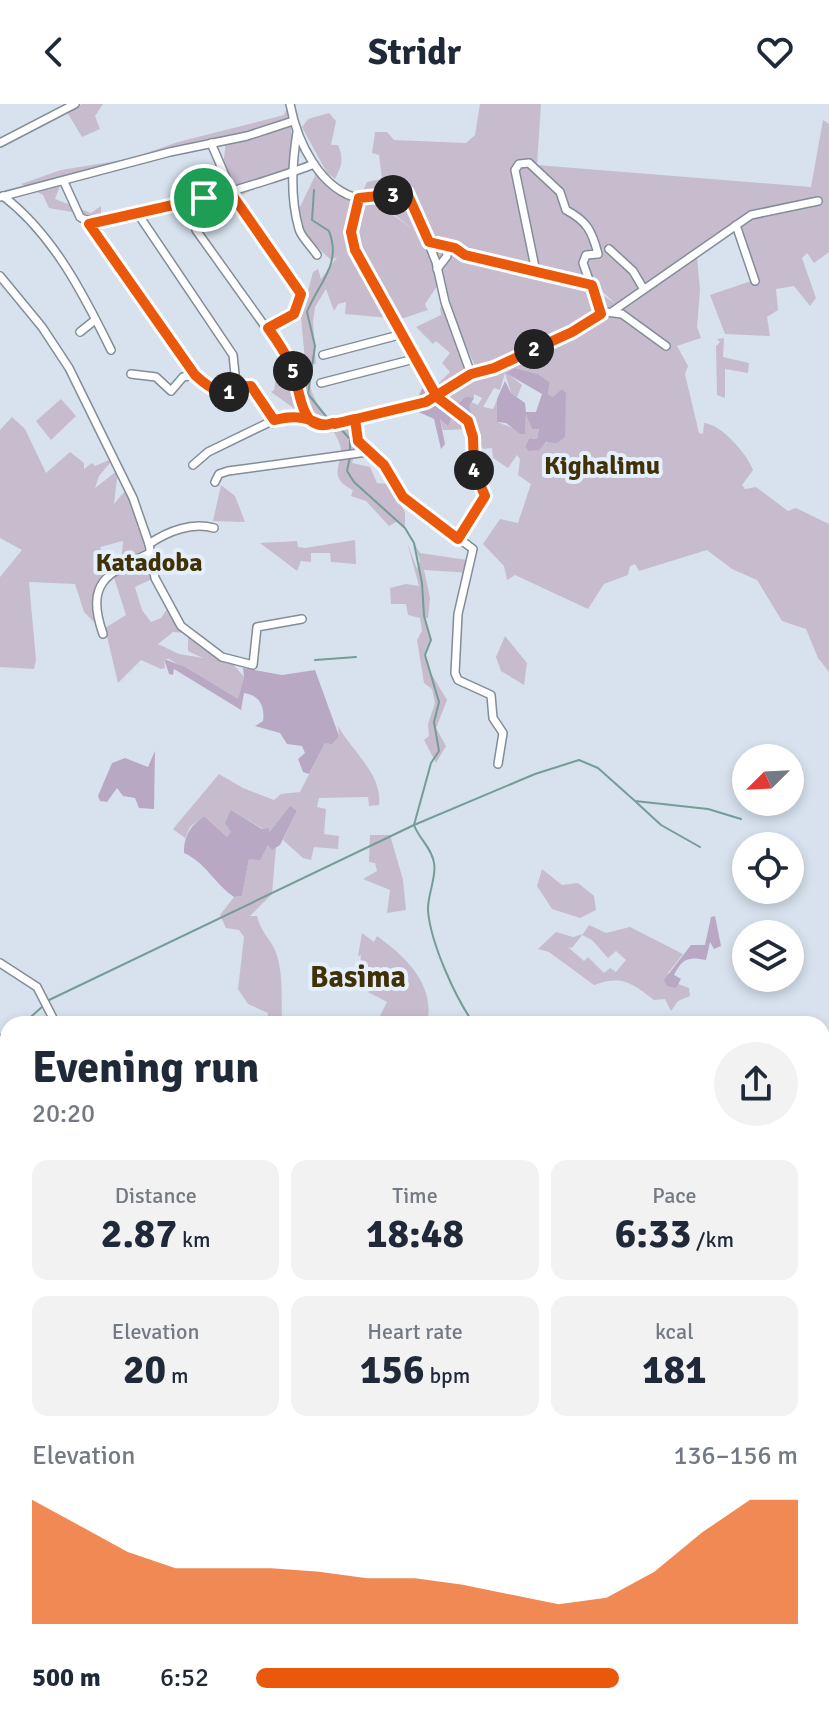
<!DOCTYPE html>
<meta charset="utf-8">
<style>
body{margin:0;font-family:Signika,sans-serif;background:#f2f2f3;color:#1f2937;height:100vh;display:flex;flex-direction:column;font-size:30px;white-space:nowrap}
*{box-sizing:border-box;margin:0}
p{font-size:26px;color:#747a83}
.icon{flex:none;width:44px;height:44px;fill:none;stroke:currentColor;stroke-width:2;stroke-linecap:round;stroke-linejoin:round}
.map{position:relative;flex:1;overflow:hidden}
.side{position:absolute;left:0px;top:912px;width:830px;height:708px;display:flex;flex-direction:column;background:#fff;border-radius:24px 24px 0 0;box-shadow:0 4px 12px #0003}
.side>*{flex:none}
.needle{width:52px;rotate:246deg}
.buttons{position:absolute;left:732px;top:640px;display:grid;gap:16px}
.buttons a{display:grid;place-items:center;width:72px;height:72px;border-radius:50%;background:#fff;box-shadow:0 4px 12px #0003;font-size:40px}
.pin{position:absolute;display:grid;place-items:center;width:68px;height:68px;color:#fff;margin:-34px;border:4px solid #fff;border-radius:50%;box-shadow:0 2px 8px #0007}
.km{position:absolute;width:40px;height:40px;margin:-20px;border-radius:50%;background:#222;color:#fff;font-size:22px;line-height:40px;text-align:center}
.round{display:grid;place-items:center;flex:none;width:84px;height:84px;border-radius:42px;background:#f2f2f3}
.head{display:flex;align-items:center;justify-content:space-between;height:136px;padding:0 32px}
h1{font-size:44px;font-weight:800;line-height:60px}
.figures{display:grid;grid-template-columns:repeat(3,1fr);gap:12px;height:136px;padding:8px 32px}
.figures div{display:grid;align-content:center;border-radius:16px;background:#f2f2f3;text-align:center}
.figures b{font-size:40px;font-weight:800}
.figures small{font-size:22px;font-weight:400}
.figures p{font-size:22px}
.chart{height:224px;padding:16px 32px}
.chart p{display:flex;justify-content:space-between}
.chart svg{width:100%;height:144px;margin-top:8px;fill:#ea580c;opacity:.7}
ul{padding:0 32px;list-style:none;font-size:26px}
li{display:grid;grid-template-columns:128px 96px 1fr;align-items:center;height:60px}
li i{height:20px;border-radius:10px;background:#ea580c}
header{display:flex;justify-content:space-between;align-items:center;height:104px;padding:0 32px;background:#fff;font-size:36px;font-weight:800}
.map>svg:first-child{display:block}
</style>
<header><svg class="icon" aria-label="back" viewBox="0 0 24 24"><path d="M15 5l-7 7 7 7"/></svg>Stridr<svg class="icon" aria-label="heart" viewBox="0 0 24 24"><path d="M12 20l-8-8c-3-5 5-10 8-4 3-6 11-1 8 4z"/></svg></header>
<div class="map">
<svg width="829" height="1620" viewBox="0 0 829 1620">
<rect width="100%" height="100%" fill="#d7e2ee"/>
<g fill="#c7bcce" fill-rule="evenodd">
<polygon points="82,0 103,0 95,12 100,25 82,33 67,8"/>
<polygon points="289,0 299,18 291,25 295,53 290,67 232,96 222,71 226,37 170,53 165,48 60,82 55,95 91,109 101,102 101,113 49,104 43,91 21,80 61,66 129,55 178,38 284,11"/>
<path d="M 480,0 L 541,0 L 537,61 L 811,83 L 823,16 L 829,20 L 829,148 L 814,159 L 807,149 L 802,154 L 816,194 L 810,202 L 794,182 L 776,185 L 778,206 L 767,213 L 770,232 L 725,230 L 710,191 L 754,176 L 741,124 L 736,125 L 697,153 L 700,186 L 697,223 L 701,234 L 677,242 L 688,262 L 685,270 L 699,329 L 703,330 L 704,319 C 721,320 747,350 753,366 L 742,381 L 745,385 L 756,383 L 788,407 L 796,404 L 829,420 L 829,568 L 818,554 L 806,525 L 782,517 L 757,476 L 732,465 L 707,446 L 639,467 L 635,460 L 630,462 L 628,471 L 604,480 L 588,505 L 515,471 L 507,476 L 504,462 L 483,440 L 500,415 L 518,419 L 531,380 L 518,371 L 520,355 L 517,351 L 508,364 L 493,354 L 492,344 L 483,345 L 477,336 L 476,325 L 443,326 L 440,315 L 443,314 L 446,321 L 454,308 L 471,298 L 478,301 L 482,294 L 474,290 L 474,294 L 456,302 L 433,285 L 450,268 L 442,259 L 450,249 L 436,237 L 433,240 L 416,223 L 441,211 L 440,204 L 448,196 C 455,217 461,250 476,264 L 461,231 L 431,137 L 566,178 L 586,180 L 616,200 L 588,175 L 525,162 L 422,132 L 387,105 L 361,91 L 367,78 L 382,75 L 379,51 L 372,49 L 375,28 L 387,28 L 394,36 L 466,39 L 475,31 ZM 515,264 L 538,270 L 550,278 L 548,290 L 553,293 L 566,289 C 564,323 564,334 528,347 L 525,341 L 529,334 L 537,335 L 539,325 L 526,308 L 525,329 L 497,318 L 497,296 L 493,305 L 483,303 L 494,284 L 500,286 L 505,269 L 511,289 L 517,293 L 522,281 L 508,270 Z"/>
<path d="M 329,9 L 336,17 L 331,41 L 338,41 C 344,54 342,62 335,75 L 327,69 L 302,23 L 308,15 Z"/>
<path d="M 310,47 L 330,75 L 387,107 L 429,136 L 442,175 L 425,200 L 428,206 L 401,215 L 345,210 L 346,198 L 338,200 L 334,207 L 326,185 L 315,203 L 313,218 L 316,260 L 311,259 C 303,297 330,305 326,327 L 271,288 L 274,286 L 276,274 L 279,274 L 282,285 L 286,269 L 306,267 L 301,214 L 313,168 L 318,165 L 321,175 L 337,153 L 331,156 L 304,131 L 297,104 L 300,103 L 315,72 Z"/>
<polygon points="724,234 723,253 749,259 748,269 725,265 725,294 717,291 716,242 720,238 717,235"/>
<polygon points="61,295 76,312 51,336 36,317"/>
<path d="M 343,312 L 359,312 L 357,329 L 351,331 L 359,334 L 352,359 L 370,363 L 377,379 L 389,380 L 405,408 L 405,425 L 398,417 L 389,422 L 366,397 L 351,392 L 353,386 C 326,374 343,358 341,345 C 340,338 333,326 329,320 Z"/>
<polygon points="12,313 25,325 46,369 70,348 84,359 84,365 92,359 95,362 114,354 99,372 95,384 118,366 114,400 125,387 119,364 138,406 137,425 142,416 151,445 152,475 135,483 142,506 151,518 161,514 167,505 186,529 173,528 158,540 179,550 203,554 188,547 188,531 233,560 244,573 238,596 169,555 164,555 165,564 161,565 141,556 118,579 105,524 126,511 112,467 136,454 123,451 121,460 123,437 100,443 111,468 101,474 98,489 102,526 84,508 75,480 29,478 36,556 34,565 0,563 0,473 22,446 0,434 0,326"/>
<polygon points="221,381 235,392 245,418 213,417"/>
<polygon points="355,436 356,460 331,458 330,449 311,449 311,458 301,457 297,467 260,439 297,437 298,443 305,444"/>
<polygon points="407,438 417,465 420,457 414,439 420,449 474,457 472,469 424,466 430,494 428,514 424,514 431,536 425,551 429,566 447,596 436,624 446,642 436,659 424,636 429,632 428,620 435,599 432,585 424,579 417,536 422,527 420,514 408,511 406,500 391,500 390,484 406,480 419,482"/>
<polygon points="505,532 527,559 524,581 501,567 496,553"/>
<path d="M 338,622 C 352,647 383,671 379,701 L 369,702 L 368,693 L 319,694 L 317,703 L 326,705 L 324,730 L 339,732 L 338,745 L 314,743 L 311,756 L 303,754 L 283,736 L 297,707 L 270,729 L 231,706 L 232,728 L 227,733 L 204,712 L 190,723 L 185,734 L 173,725 L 219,670 L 243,684 L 274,696 L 281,690 L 300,688 L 325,639 L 339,632 Z"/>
<polygon points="370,731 390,731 403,776 406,806 387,809 390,786 363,775 377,767 375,759 369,758"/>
<path d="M 269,741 L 272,745 L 276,743 L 272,790 L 250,812 L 257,812 C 262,830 269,833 275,846 C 284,868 281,896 282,919 L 289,915 L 295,920 L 267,920 L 268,909 L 248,900 L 238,885 L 244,833 L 239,826 L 226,824 L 220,811 L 234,793 L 242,792 L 249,755 Z"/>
<polygon points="542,765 562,781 578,779 594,792 596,806 580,814 552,805 537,782"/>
<path d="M 589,821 L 606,829 L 630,823 L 683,850 L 668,869 L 676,884 L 678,880 L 689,884 L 690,892 L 678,897 L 671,907 L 665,895 L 654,896 C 631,879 623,871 594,881 L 549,848 L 538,845 L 556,828 L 573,833 L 583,830 ZM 582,831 L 592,836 L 608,854 L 616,847 L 626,856 L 616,868 L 610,864 L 604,869 L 588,853 L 584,857 L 568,843 L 572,844 Z"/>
<path d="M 362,829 L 374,838 L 377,832 C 406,853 436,881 427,920 L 376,920 L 387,898 L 368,888 L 372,885 L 369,872 L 360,861 L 361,851 L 358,852 Z"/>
</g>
<g fill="#b9a8c4">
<polygon points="515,264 538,270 550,278 548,290 553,293 562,285 566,289 565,333 557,339 546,338 539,346 528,347 525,342 529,334 537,335 539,325 532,325 526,310 525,330 520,330 506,319 497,318 497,295 505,277 511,289 525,299 526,308 536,308 542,290 506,269"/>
<polygon points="426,277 443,295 455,302 466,293 474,294 469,302 472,312 464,318 453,309 448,322 440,315 445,340 441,345 434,315 412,305"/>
<path d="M 164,555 L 185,563 L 238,595 L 244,573 L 243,564 L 282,571 L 315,566 L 339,632 L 332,640 L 325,639 L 309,670 L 303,668 L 298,655 L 305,649 L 302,642 L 287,640 L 280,629 L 255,622 L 263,617 C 265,603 260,591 244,589 L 241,606 L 174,565 L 173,571 L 169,570 Z"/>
<polygon points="155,647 154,705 139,704 135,694 123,692 117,684 107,698 100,697 98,692 112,659 125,654 148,663"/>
<path d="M 290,702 L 297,707 L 280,741 L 272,746 L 268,741 L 260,756 L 249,755 L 242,792 L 234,793 C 214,779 205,758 184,749 C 184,731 190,723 204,712 L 227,733 L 231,728 L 225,719 L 231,706 L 262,725 L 269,724 L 269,729 Z"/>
<path d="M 715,812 L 721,842 L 714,845 L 710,838 L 706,856 C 688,852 682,855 674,871 L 681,875 L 676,884 L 667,882 L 664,876 L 691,841 L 705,841 L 711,813 Z"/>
</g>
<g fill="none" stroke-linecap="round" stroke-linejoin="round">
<g stroke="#759c96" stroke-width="2">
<path d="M 314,86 L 312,116 L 329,127 C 342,161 319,178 307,208 L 315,242 L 308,290 L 329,316"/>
<polyline points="338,322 350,335 350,347"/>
<path d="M 350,353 L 347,367 L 354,378 L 405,424 L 414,439 L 422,479 L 424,512 L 431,536 L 425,551 L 439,598 L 434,618 L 439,647 L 431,659 L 414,721 C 419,735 432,744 434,759 C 437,773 427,791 428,807 C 431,840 455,893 474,920"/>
<polyline points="315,556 356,553"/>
<polyline points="636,698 661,721 700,743"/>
<polyline points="47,897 414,721 535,670 579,656 598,664 635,697 708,705 741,715"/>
<polyline points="23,920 43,902"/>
<polyline points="0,931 8,927"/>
<polyline points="822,1075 829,1090"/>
<polyline points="0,1245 8,1246"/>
<polyline points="0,1270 8,1275"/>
<polyline points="306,1612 323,1620"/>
</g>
<defs>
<g id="minor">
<path d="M 290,0 C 297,37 320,87 361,95 C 375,97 391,91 405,89 L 410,92 L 436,158 L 445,198 L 471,270"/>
<path d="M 297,28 C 292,61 290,93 299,125 C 301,133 312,143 317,151"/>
<polyline points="0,39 75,0"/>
<polyline points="211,39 239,104 301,192 294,210 268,224"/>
<path d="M 64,78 L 80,113 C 101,131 282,73 314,60"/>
<path d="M 3,92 C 53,130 84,191 111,246"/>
<polyline points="0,93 170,48 247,32 293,17"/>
<polyline points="359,94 351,128 355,146 437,293 468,317 473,333 474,366 485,392 458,435"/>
<polyline points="195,96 196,126 284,249 309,315"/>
<polyline points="138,110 233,251 235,270 212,287"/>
<polyline points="89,118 195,271"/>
<polyline points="736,121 755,177"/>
<polyline points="429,138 455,144 465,151 588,178 601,210"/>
<polyline points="609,145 633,167 643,184"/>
<polyline points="437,165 447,152 446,142"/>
<path d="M 536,168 L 515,66 L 519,60 L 529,59 L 560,88 L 566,106 C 587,117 592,127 598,150 L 586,151 L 583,159 L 590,179"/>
<polyline points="0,172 42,223 69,264 133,394 149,440 155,474 181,522 222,553 253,561 257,523 302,515"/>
<polyline points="613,207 751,111 818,97"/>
<polyline points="80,228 95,216"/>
<polyline points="323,251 403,230"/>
<path d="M 131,270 L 156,273 L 171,287 L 183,273 L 195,271 C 219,292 220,288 249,282 L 274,316 L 302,314 L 318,322 L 327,321 L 421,300 L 447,288 L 471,270 L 494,264 L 606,208 L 622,210 L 666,242"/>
<polyline points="321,279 418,254"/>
<polyline points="355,315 358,337 384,361 403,393 473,445 458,510 455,569 458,576 491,591 493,614 503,629 498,660"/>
<polyline points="193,361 208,348 274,316"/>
<polyline points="215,378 219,370 228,367 367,348"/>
<path d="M 149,440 C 168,427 192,418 214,424"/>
<path d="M 103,530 C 85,478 107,469 150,449"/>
<polyline points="0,859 37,883 56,920"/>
<polyline points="249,1620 260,1612"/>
<polyline points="398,1620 400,1612"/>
</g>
</defs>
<use href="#minor" stroke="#828d97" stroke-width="10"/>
<use href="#minor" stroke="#fff" stroke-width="7"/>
</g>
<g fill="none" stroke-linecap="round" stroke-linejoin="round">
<defs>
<path id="route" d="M 204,94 L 89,120 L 195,271 C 225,298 220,282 251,282 L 274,316 C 283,314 292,312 302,314 C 314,315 319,324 333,319 L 335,320 L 426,298 L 471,270 L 494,264 L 572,228 L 601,210 L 592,181 L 465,151 L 455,144 L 429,138 L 407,89 L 359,94 L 351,128 L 355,146 L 437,293 L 468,317 L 473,333 L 474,366 L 485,392 L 458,435 L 403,393 L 384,361 L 358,337 L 355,315 C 348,316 340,320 333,319 C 325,322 317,323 310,316 C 299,303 298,277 291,262 C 285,248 276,235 268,224 L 294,210 L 301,190 L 230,88 L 204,94"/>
</defs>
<use href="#route" stroke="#fff" stroke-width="16"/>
<use href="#route" stroke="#ea580c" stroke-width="10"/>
</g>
<g text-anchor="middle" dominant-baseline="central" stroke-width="8" stroke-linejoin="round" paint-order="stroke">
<g font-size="26" font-weight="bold" fill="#403107" stroke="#e4effb">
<text x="602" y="362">Kighalimu</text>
<text x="149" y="459">Katadoba</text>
</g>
<g font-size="30" font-weight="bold" fill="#403107" stroke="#e4effb">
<text x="358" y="873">Basima</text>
</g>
</g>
</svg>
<div class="buttons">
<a><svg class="needle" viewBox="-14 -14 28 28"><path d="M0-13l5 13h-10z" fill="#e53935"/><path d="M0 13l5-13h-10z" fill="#747a83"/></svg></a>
<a><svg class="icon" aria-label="locate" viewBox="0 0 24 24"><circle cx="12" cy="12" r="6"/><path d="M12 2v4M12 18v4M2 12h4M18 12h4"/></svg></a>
<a><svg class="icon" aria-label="layers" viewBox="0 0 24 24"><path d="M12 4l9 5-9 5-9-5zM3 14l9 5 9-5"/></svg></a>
</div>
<div class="pin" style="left:204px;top:94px;background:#1e9e55"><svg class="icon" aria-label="arrive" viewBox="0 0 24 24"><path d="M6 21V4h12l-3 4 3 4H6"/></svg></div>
<b class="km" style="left:229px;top:288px">1</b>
<b class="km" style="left:534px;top:245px">2</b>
<b class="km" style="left:393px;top:91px">3</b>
<b class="km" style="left:474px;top:366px">4</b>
<b class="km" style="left:293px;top:267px">5</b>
<section class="side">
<div class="head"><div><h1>Evening run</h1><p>20:20</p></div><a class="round"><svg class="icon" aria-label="share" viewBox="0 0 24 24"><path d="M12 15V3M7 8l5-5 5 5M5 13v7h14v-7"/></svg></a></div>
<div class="figures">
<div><p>Distance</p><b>2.87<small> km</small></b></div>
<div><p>Time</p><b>18:48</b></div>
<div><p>Pace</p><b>6:33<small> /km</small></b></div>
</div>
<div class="figures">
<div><p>Elevation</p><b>20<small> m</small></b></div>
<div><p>Heart rate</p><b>156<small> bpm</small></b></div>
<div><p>kcal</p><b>181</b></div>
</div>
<div class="chart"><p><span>Elevation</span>136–156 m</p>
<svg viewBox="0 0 160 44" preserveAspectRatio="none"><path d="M0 44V6L10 14L20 22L30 27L40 27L50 27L60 28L70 30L80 30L90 32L100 35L110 38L120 36L130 28L140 16L150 6L160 6V44z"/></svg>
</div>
<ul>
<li><b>500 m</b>6:52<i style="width:67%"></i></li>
</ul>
</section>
</div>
